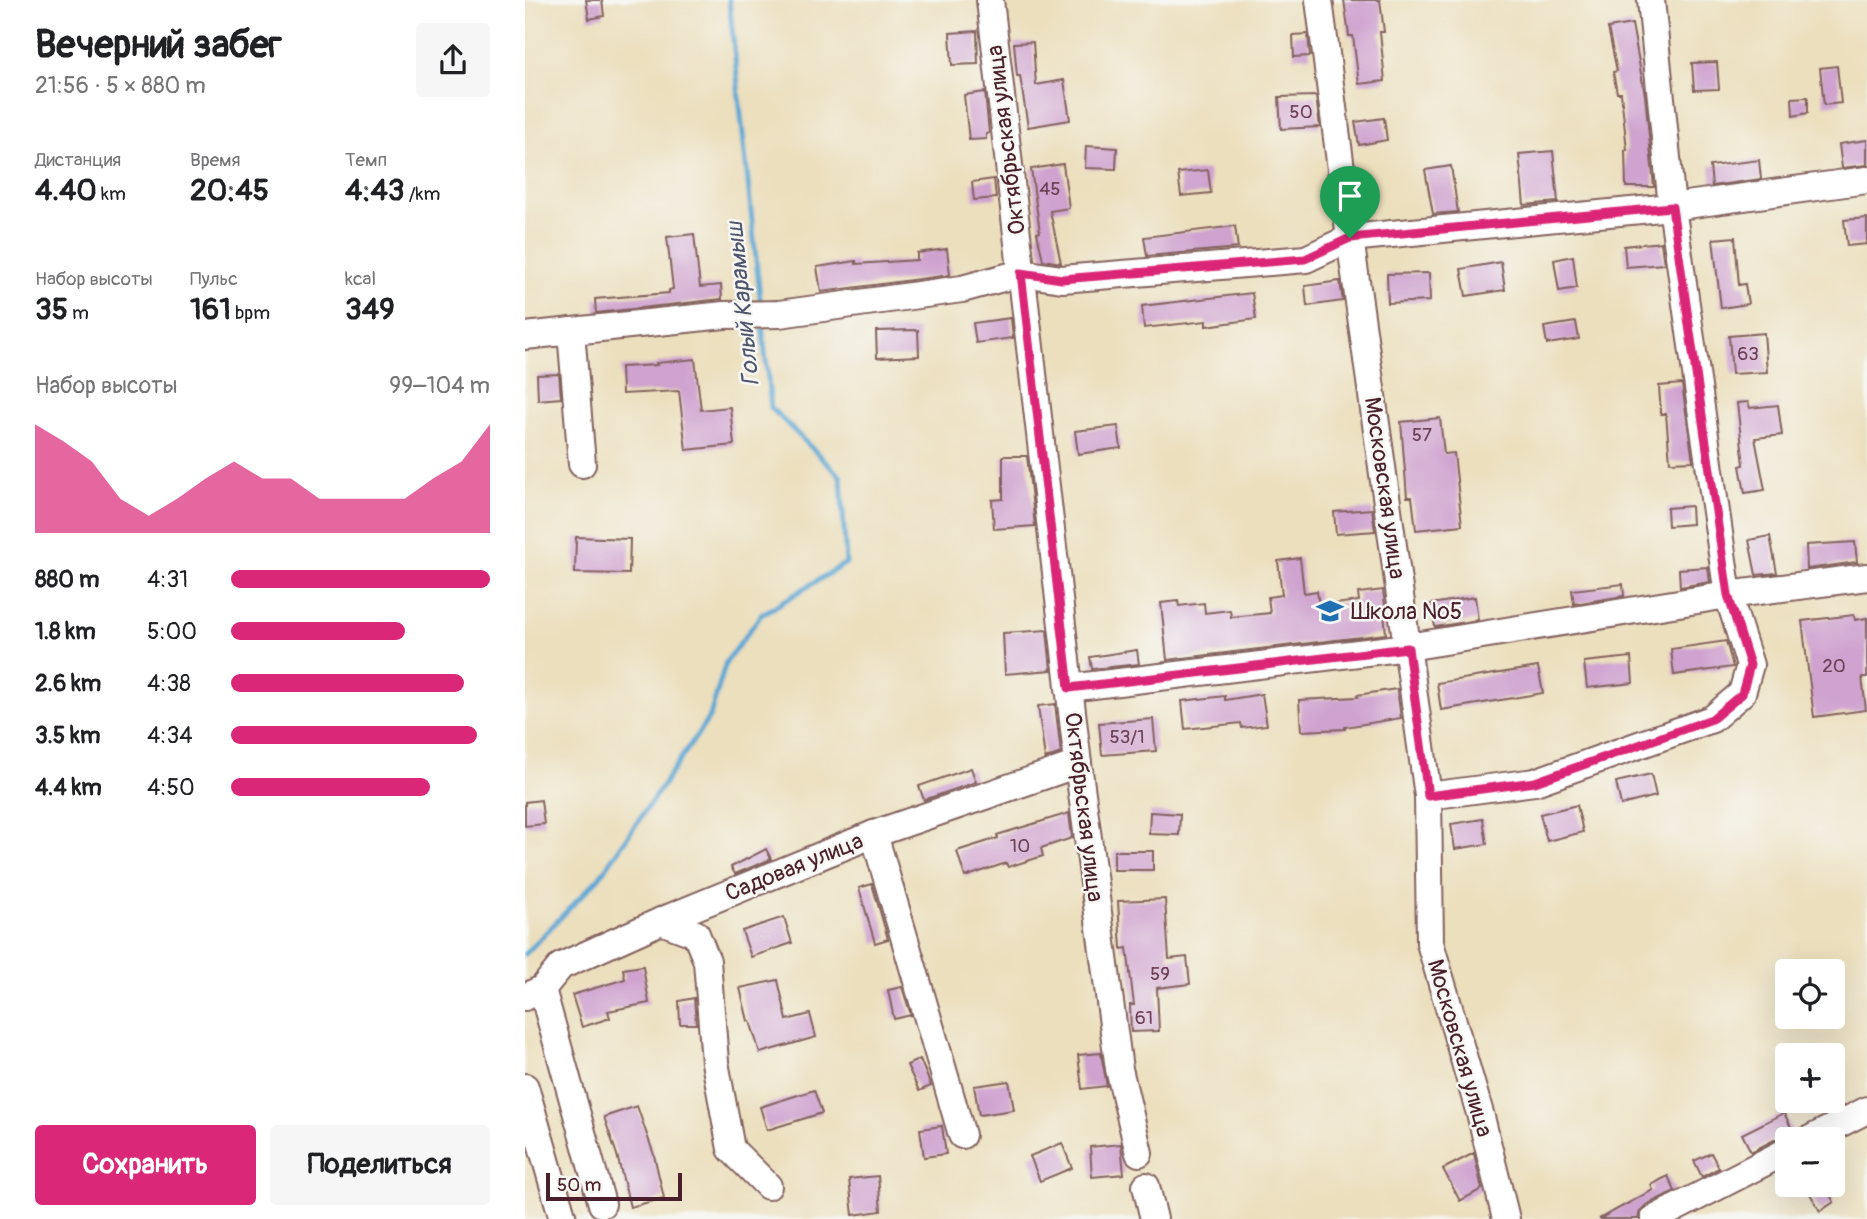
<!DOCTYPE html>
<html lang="ru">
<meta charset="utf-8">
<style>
body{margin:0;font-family:Pangolin,sans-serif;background:#f6f6f6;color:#202124;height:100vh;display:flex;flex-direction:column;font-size:26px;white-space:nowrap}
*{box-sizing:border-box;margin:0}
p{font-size:23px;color:#757577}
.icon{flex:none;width:38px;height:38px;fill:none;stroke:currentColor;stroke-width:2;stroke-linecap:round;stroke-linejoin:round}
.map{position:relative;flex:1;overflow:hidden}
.details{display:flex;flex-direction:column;background:#fff;width:525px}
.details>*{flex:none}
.controls{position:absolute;left:1250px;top:959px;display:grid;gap:14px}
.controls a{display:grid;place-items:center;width:70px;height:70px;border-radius:7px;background:#fff;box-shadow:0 7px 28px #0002;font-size:35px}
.scale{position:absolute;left:21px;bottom:18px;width:136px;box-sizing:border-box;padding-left:7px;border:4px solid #4a1f2b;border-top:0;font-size:19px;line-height:24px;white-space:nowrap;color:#4a1f2b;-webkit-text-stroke:5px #f6f6f2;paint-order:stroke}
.pin{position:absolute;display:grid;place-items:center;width:60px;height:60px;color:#fff;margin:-72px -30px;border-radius:50% 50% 50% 0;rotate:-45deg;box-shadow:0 0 7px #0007}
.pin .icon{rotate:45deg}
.round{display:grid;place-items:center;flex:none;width:74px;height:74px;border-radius:7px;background:#f6f6f6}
.summary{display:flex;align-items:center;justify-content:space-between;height:119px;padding:0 35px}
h1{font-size:38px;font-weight:800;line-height:52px}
.stats{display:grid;grid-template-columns:repeat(3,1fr);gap:10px;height:119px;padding:7px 35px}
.stats div{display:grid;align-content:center}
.stats b{font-size:30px;font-weight:800}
.stats small{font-size:19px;font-weight:400}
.stats p{font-size:19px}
.chart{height:196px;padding:14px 35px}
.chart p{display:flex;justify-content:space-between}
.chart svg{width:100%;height:126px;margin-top:7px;fill:#db2777;opacity:.7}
.cta{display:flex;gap:14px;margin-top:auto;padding:14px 35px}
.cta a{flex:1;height:80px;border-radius:7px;background:#db2777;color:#fff;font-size:28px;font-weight:800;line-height:80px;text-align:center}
.cta a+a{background:#f6f6f6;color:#202124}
ul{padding:0 35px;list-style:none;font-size:23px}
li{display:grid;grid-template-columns:112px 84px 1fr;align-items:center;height:52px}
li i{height:18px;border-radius:9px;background:#db2777}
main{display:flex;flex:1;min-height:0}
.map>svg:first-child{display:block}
</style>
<main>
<section class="details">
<div class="summary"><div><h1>Вечерний забег</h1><p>21:56 · 5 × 880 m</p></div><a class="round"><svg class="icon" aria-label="share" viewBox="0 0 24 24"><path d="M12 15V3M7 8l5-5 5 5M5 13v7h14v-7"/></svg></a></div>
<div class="stats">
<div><p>Дистанция</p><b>4.40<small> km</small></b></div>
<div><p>Время</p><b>20:45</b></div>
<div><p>Темп</p><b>4:43<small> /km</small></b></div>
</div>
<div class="stats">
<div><p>Набор высоты</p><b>35<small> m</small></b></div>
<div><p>Пульс</p><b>161<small> bpm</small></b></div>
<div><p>kcal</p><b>349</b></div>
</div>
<div class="chart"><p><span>Набор высоты</span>99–104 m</p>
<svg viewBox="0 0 160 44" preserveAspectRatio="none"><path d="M0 44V6L10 12L20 19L30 32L40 38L50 32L60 25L70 19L80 25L90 25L100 32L110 32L120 32L130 32L140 25L150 19L160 6V44z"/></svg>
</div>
<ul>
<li><b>880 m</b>4:31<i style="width:100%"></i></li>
<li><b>1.8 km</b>5:00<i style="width:67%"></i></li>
<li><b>2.6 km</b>4:38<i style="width:90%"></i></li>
<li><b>3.5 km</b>4:34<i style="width:95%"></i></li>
<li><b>4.4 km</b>4:50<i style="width:77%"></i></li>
</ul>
<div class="cta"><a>Сохранить</a><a>Поделиться</a></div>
</section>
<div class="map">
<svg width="1342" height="1219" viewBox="0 0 1342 1219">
<rect width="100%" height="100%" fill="#f6f6f2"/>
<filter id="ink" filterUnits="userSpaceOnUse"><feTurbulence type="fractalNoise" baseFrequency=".0143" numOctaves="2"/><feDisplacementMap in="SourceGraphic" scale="14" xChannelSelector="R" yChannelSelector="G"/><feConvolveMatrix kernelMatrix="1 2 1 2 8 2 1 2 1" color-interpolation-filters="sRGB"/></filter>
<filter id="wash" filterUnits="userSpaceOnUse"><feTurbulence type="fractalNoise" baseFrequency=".00686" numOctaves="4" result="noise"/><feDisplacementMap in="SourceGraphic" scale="28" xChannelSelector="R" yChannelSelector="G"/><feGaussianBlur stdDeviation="1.57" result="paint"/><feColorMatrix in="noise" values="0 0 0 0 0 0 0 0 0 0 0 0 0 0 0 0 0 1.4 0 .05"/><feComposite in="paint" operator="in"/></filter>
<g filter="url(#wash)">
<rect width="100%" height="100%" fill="#ecdfbd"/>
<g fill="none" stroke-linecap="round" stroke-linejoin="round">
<g stroke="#5aa6d3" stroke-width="5">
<polyline points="204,0 236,307"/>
<polyline points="0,954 74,878 185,716 201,662 236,615 321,563 316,477 246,408 237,323"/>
</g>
</g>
<g id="blocks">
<g fill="#cfa2cf">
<polygon points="61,0 77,0 79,16 64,19"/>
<polygon points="819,0 855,0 859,32 855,32 860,81 834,84 828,36 824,36"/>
<polygon points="1107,24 1120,95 1129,187 1101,187 1100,150 1102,150 1096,93 1092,93 1088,72 1092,71 1083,28"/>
<polygon points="452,31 453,64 427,65 425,33"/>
<polygon points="783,34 785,56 769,57 768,35"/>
<polygon points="508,42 511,85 539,80 545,120 503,127 495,76 492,76 489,43"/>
<polygon points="1192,62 1194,89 1169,90 1167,63"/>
<polygon points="1312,66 1316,103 1299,105 1295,68"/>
<polygon points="460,92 464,133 461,134 461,139 444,140 439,95"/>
<polygon points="791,96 795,127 756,129 754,97"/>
<polygon points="1283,97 1283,113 1268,116 1267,98"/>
<polygon points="859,118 862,140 834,145 830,122"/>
<polygon points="1342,140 1342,165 1317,168 1314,144"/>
<polygon points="561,146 592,148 591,169 560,168"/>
<polygon points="1028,151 1033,202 999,205 994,154"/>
<polygon points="1234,160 1236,179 1187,186 1185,166"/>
<polygon points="538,164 544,208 525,211 536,263 518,260 512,233 515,232 506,169"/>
<polygon points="926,166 933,212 908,214 900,170"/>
<polygon points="683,170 686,193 656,196 653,173"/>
<polygon points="469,179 471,198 449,200 447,182"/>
<polygon points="1342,218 1342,244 1322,246 1319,220"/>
<polygon points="710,226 713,248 622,256 619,237"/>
<polygon points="169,234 175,287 196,285 197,299 71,313 70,299 144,293 144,290 148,289 142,237"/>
<polygon points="1210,237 1214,285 1220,284 1223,304 1196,308 1188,239"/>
<polygon points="1136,242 1139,264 1101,267 1099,246"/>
<polygon points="422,249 425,275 296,292 292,267 331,261 331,264 392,260 392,253"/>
<polygon points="1048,256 1052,288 1034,291 1029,260"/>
<polygon points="976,262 980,290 941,296 936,269"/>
<polygon points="904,273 905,301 863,303 862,274"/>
<polygon points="815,281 818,301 782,306 780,286"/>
<polygon points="727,293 731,319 681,326 681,321 619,328 617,306"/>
<polygon points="486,318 488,338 451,343 448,323"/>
<polygon points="1051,322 1054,339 1022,344 1019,327"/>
<polygon points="393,330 394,356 352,358 351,331"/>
<polygon points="1239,333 1242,372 1207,374 1204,336"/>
<polygon points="170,359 176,410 205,407 209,445 161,450 154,391 97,394 96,367 132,365 131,363"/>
<polygon points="34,374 36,398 13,400 12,375"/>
<polygon points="1157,384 1168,461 1145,462 1141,414 1136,414 1134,386"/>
<polygon points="1223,402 1225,408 1253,405 1257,435 1230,438 1240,490 1220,493 1215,466 1219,465 1212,403"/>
<polygon points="915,418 919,454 929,453 937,525 891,530 887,497 882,497 876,422"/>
<polygon points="593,426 596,448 553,454 550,431"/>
<polygon points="478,456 502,456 510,526 469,529 467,500 478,499"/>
<polygon points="1166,506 1167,524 1143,526 1142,508"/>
<polygon points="847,509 850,531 811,534 809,512"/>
<polygon points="1245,536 1252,573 1231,575 1224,540"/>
<polygon points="51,537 105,539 104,574 50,573"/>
<polygon points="1330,542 1332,562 1282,569 1281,545"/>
<polygon points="775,558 779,593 792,591 794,606 834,601 833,593 858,590 861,612 859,612 861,634 642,660 636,603 653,601 654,606 679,603 680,613 705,610 706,617 745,613 743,597 757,595 753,561"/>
<polygon points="1183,567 1185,582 1155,587 1154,569"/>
<polygon points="1098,584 1099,596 1049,604 1047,590"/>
<polygon points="950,597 953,620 910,627 906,604"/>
<polygon points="1329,615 1330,620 1342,618 1342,677 1337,677 1341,710 1289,717 1277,621"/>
<polygon points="522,630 526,670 480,674 478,633"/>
<polygon points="1201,641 1208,667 1149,675 1146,649"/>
<polygon points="612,650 614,664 567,669 565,657"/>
<polygon points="1106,657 1108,683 1062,688 1059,662"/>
<polygon points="1013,667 1018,693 916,710 912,683"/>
<polygon points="872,689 876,718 820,727 820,729 776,731 774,700 833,697 832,695"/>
<polygon points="737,694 742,725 717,728 716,723 660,729 657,701 700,696 700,700"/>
<polygon points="530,704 536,753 520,759 513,706"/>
<polygon points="628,719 631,751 577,755 574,723"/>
<polygon points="446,768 451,782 399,800 394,786"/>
<polygon points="1126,774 1131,796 1096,805 1091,782"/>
<polygon points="16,800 19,824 0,826 0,802"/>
<polygon points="1052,805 1058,832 1022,841 1015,814"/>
<polygon points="625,812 655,814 654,835 624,834"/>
<polygon points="544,813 547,838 516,848 518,856 483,867 481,863 440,877 432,851 473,838 472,835"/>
<polygon points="958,819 962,844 930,849 926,824"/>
<polygon points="241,849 246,859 210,874 206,867"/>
<rect x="589" y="851" width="39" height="19"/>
<polygon points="347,884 363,939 350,943 334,888"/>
<polygon points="640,899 644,959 662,957 665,984 632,988 634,1031 606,1032 605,1005 609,1005 602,948 596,949 593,901"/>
<polygon points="259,917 267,943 226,957 217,931"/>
<polygon points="118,966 124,1003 83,1011 85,1018 57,1027 47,995 100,979 98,969"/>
<polygon points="253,980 262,1020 285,1014 291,1037 235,1053 225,1021 223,1021 215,988"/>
<polygon points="377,987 386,1015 369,1019 363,990"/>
<polygon points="169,998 171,1024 155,1024 154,1001"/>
<polygon points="576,1053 582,1086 557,1089 553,1055"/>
<polygon points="395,1059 406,1086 394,1091 382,1065"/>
<polygon points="484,1081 489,1110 454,1115 449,1086"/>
<polygon points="289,1090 297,1113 242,1130 235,1107"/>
<polygon points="112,1106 129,1155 139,1198 105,1207 92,1155 79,1117"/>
<polygon points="1259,1113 1270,1135 1269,1137 1262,1135 1255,1137 1226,1152 1217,1134"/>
<polygon points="417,1126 421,1154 399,1157 395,1129"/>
<polygon points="537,1143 547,1168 515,1181 505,1156"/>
<polygon points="596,1144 599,1174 567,1177 565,1147"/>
<polygon points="949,1153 957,1189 935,1201 918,1169"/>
<polygon points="1186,1153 1194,1168 1177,1177 1169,1161"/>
<polygon points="353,1176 356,1211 328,1215 324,1179"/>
<polygon points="1143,1176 1150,1191 1121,1205 1115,1211 1113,1219 1074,1219 1128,1190 1126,1185"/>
<polygon points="1280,1185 1299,1185 1309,1202 1295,1211"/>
</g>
</g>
</g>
<g filter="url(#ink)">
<use href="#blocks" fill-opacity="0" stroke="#83625e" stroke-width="2"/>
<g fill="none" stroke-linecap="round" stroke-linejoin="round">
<defs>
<g id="minor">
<polyline points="465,0 553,764 594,1069 614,1153"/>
<polyline points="794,0 825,238 903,796 905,943 956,1117 981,1219"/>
<polyline points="46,331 57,464"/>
<polyline points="0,336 199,315 254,314 437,289 496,273 537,279 781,259 825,238 1147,207 1342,180"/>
<polyline points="544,688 883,647 1203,595 1342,577"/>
<polyline points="903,796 1010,782 1187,719 1217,693 1225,665 1203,595 1147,207 1126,0"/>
<polyline points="349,834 437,1135"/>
<polyline points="136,921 171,934 182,961 190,1062 206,1149 243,1186"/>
<polyline points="17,989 77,1204"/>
<polyline points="0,997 17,989 36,966 136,921 349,834 553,764"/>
<polyline points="0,1087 38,1219"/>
<polyline points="1285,1139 1342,1110"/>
<polyline points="621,1186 629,1219"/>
<polyline points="1129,1219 1262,1151"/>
</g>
</defs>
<use href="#minor" stroke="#83625e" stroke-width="30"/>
<use href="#minor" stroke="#fff" stroke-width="26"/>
</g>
</g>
<g fill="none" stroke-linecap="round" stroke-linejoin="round" filter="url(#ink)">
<defs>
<polygon id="route" points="1147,207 1203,595 1225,665 1217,694 1187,719 1010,782 903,796 883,648 544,688 496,273 537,279 780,259 825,238"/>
</defs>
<use href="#route" stroke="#fff" stroke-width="14"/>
<use href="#route" stroke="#db2777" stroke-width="9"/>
</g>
<defs>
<symbol id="school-bare" viewBox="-9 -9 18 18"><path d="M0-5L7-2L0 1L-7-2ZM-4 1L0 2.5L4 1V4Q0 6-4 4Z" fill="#1f6fb2" stroke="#f6f6f2" stroke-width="2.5" paint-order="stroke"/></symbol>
</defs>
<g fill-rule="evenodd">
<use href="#school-bare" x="786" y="592" width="38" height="38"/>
</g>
<g text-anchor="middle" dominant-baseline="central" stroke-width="5" stroke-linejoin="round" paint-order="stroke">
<g font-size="19" fill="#6b4054">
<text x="776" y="112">50</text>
<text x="525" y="189">45</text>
<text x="1223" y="354">63</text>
<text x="897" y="435">57</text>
<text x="1309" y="666">20</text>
<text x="602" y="737">53/1</text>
<text x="495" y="846">10</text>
<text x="635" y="974">59</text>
<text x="619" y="1018">61</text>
</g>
<g font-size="23" fill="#4a1f2b" stroke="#f6f6f2">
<text transform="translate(481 140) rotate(-97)">Октябрьская улица</text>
<text transform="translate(860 488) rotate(82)">Московская улица</text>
<text transform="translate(559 807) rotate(83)">Октябрьская улица</text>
<text transform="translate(269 867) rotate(-22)">Садовая улица</text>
<text transform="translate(935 1048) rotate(74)">Московская улица</text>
</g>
<g font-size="23" fill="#4a1f2b" stroke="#f6f6f2" text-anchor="start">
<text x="826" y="611">Школа №5</text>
</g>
<g font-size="24" font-style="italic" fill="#50556e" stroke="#f6f6f2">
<text transform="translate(218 304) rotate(-96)">Голый Карамыш</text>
</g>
</g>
</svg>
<div class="controls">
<a><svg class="icon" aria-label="locate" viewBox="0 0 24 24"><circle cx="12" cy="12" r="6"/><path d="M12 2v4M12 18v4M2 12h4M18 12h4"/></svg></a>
<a>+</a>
<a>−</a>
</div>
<div class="scale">50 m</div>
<div class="pin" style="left:825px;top:238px;background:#1e9e55"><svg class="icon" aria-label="arrive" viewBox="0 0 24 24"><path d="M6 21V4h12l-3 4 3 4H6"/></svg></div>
</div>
</main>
